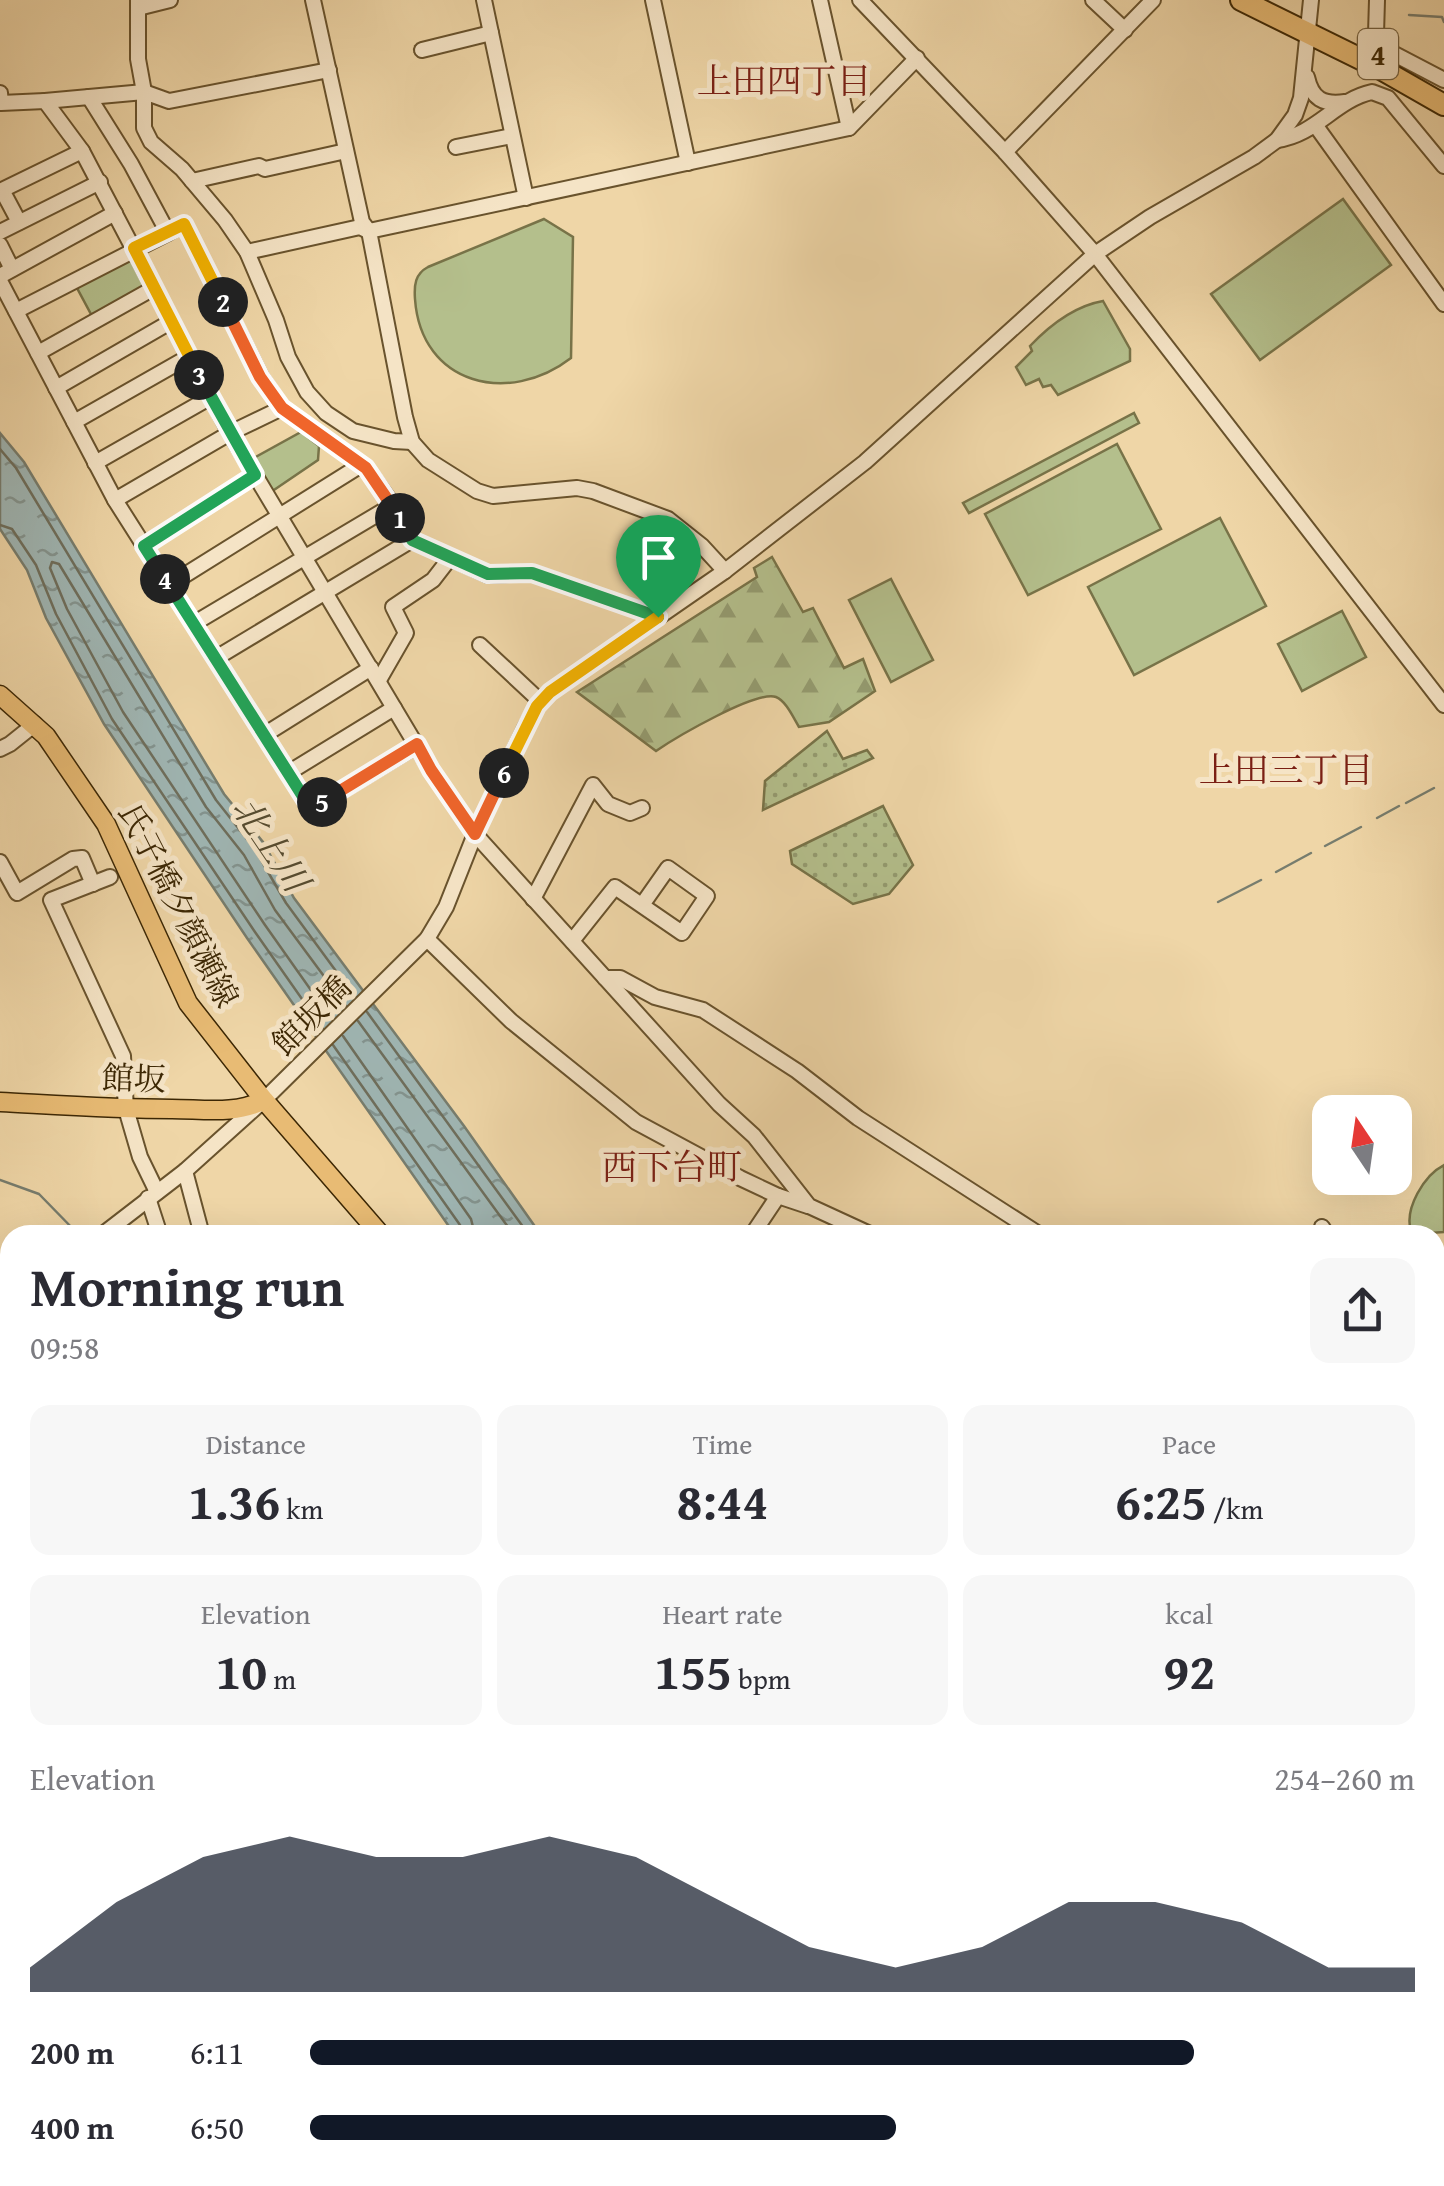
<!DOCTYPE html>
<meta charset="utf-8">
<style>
body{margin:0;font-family:"Gentium Book Plus","Noto Serif JP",serif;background:#f7f7f7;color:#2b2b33;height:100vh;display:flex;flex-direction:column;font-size:38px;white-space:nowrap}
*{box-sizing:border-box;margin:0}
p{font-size:32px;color:#7c7c81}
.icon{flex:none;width:55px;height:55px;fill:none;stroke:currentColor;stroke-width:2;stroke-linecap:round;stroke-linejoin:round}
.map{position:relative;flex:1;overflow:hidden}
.side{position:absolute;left:0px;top:1225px;width:1445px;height:962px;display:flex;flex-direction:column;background:#fff;border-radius:30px 30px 0 0;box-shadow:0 10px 40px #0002}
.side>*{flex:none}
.needle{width:65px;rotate:347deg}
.buttons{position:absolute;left:1312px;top:1095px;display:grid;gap:20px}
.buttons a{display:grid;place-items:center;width:100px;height:100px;border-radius:20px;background:#fff;box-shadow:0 10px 40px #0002;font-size:50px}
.pin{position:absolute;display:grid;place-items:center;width:85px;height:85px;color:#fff;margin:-102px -42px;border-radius:50% 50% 50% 0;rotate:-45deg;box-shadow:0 0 10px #0007}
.pin .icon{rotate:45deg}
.km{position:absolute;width:50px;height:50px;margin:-25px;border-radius:50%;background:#222;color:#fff;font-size:28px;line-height:50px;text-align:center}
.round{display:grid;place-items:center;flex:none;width:105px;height:105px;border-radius:20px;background:#f7f7f7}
.head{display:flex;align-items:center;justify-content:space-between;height:170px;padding:0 30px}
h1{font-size:55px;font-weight:600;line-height:75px}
.metrics{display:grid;grid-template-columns:repeat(3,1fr);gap:15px;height:170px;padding:10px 30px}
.metrics div{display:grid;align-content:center;border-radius:20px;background:#f7f7f7;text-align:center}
.metrics b{font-size:50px;font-weight:600}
.metrics small{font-size:28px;font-weight:400}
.metrics p{font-size:28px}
.chart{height:280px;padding:20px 30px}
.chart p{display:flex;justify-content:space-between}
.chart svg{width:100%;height:180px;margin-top:10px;fill:#111827;opacity:.7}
ul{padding:0 30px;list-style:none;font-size:32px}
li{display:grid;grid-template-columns:160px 120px 1fr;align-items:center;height:75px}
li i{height:25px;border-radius:12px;background:#111827}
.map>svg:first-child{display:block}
</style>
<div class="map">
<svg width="1444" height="2186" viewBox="0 0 1444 2186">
<defs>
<pattern id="grass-dots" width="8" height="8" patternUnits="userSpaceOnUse" patternTransform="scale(2.5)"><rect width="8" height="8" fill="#b4bf8c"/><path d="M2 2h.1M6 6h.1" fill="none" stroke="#949b70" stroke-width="1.8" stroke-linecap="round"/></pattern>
<pattern id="forest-firs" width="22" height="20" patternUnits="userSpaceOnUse" patternTransform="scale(2.5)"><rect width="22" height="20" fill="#b4bf8c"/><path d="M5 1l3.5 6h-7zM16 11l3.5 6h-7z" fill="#949b70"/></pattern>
<pattern id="water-ripples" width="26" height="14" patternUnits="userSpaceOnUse" patternTransform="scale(2.5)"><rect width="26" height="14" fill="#9fb6b4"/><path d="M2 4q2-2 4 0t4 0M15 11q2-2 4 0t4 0" fill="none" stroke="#839490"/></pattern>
</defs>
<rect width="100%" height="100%" fill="#efd6a7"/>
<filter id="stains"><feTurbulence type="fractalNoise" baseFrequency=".002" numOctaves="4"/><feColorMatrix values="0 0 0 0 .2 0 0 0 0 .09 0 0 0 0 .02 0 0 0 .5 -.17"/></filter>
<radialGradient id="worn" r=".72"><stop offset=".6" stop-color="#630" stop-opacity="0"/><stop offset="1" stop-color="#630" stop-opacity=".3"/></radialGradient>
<g fill="url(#grass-dots)" stroke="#787348" stroke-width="2.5">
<polygon points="827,731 843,759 867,750 873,758 763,810 765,781"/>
<polygon points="883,806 913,865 889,894 853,904 792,864 790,851"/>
</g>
<path fill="url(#forest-firs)" stroke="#787348" stroke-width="2.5" d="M 772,557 L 803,612 L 813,608 L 844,668 L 863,659 L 875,691 L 829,722 L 799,727 C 793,717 786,701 776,697 C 756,690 675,738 656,751 L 577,692 L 757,577 L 754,568 Z"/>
<g fill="#b4bf8c" stroke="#787348" stroke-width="2.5">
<polygon points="1343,199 1391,265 1260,360 1211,294"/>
<path d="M 544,219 L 573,237 L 571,358 C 509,406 421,385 415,299 C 414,285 415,274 428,267 Z"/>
<polygon points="129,260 135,263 145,286 92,316 77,288"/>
<path d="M 1103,301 L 1130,349 L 1130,361 L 1058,395 L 1051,385 L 1043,387 L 1039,379 L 1026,385 L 1016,367 L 1032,351 L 1030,346 C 1050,325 1074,306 1103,301 Z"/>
<polygon points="1134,413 1139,423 969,513 963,503"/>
<polygon points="301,432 319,446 318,460 271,492 252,459"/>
<polygon points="1117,444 1161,529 1028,595 985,514"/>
<polygon points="1220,518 1266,606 1134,675 1088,587"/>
<polygon points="891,579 933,660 891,682 849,600"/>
<polygon points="1342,611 1366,657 1302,691 1278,644"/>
<path d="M 1444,1165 L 1444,1232 L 1415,1234 L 1411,1231 C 1404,1209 1424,1175 1444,1165 Z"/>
</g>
<polygon fill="url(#water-ripples)" stroke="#777d6e" stroke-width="2.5" points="0,433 24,462 224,794 263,842 294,898 464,1126 541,1235 455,1235 247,938 104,724 46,618 27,570 0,529"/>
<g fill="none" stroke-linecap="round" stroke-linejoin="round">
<g stroke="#6e6e5c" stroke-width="2.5">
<polyline points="0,449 16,468 216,800 254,848 286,903 355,997"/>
<polyline points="0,525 12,529 36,565 56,614 112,719 255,932 323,1029"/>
<polyline points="367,1012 529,1235"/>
<polyline points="332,1020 265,925 123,712 67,609 50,568 52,562 59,564 206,807 244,855 275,910 346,1006"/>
<polyline points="358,1021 514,1235"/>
<polyline points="343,1036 471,1219 475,1235"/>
<polyline points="333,1045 460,1225 462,1235"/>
</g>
<g stroke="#777d6e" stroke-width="2.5">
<polyline points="1409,15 1442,17 1444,22"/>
<polyline points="1406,803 1434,788"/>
<polyline points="1377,818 1399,806"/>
<polyline points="1325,846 1361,827"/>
<polyline points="1276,872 1311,853"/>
<polyline points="1218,902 1261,880"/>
<polyline points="0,1180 39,1194 79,1235"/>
</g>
<defs>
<g id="minor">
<polyline points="138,0 138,59 144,92 144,128 151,142 182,169 225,220 247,252 276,320 288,357 307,392 326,413 353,431 394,441 412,442"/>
<polyline points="313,0 362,222 369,231"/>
<polyline points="484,0 526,198"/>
<polyline points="653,0 688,163"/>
<polyline points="820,0 849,128"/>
<polyline points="860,0 1005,152 1095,254 1444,705"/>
<polyline points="1093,0 1125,30"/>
<polyline points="1377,0 1376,34 1379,46 1444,80"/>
<polyline points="138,8 170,0"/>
<polyline points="422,50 491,33"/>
<path d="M 1307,77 C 1312,99 1323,105 1345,102"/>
<polyline points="0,93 1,103 45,101 82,151 230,433 431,770 475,834 719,1104 754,1136 809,1206 872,1235"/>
<polyline points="45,101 144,92 169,101 329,70"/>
<polyline points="1316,126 1444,304"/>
<path d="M 1277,140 C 1316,135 1335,100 1372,92 L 1388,98 L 1444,166"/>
<polyline points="456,147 512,136"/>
<polyline points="1005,152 1153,0"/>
<polyline points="192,181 259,166 265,169 346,151"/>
<polyline points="19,222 2,190 82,151"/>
<polyline points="0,232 100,182"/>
<polyline points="168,233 184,224 261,377 282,408 366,468 393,505 412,540 488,575 533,573 658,617"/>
<polyline points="0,245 12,269"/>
<polyline points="247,252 360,227 368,231"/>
<polyline points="0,276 115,213"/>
<polyline points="0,281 115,500 311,809 417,745"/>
<polyline points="16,311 168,233 131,164 89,97"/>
<polyline points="38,353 154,288"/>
<polyline points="56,388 172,321"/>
<polyline points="74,422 190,356"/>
<polyline points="95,463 211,397"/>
<polyline points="115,500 230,433 282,408"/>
<polyline points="144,546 255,475"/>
<polyline points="725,571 702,546 668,519 593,491 577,488 493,496 477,491 428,460 412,442 405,417 369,231 849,128 917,58"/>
<polyline points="169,585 361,465"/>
<polyline points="193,624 393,505"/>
<polyline points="480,645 541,702"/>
<polyline points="216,658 412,540"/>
<polyline points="379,680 406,633 393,607 433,580 450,558"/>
<polyline points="264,735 371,668"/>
<polyline points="0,749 10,744 35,724"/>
<polyline points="288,773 394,708"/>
<polyline points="0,862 17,893 73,859 82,858 93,884"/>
<polyline points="110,877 51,900 123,1056 126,1109 140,1157 157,1192"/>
<polyline points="533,899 593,785 608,804 630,813 642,808"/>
<polyline points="427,939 511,1021 636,1122 740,1178 778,1196"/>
<polyline points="572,941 615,887 682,933 707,896 668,868 642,905"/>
<polyline points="605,978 620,978 655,997 703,1010 797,1071 858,1118 1040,1235"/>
<polyline points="185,1171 202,1235"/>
<polyline points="148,1198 160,1235"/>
<polyline points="1322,1227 1327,1235"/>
<polyline points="102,1235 185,1171 264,1100 427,939 446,907 475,834 525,728 537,706 550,692 725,571 865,462 1095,254 1150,217 1254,157 1277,140 1295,115 1301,98 1311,0"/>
<polyline points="752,1235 778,1196 808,1206"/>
<polyline points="0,1315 10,1307"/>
<polyline points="1435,1375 1444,1389"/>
<polyline points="0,1419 10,1426"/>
<polyline points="1435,1436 1444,1434"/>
<polyline points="0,1472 10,1478"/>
<polyline points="0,1555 10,1539"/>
<polyline points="0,1608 10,1618"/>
<polyline points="1435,1626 1444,1632"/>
<polyline points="0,1648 10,1636"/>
<polyline points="1435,1731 1444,1716"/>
<polyline points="1435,1747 1444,1734"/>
<polyline points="0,1796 10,1803"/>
<polyline points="0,1966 8,1957"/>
<polyline points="1435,1967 1444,1973"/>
<polyline points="0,2021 10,2016"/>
<polyline points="1435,2073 1444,2080"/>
<polyline points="0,2120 10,2143"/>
<polyline points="173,2178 176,2186"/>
<polyline points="288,2178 291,2186"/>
<polyline points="388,2178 399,2186"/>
<polyline points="588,2178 607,2186"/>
<polyline points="610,2178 621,2183"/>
<polyline points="641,2178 642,2186"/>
<polyline points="751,2178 752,2186"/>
<polyline points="905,2178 905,2186"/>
<polyline points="1233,2178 1240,2186"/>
<polyline points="10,2186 10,2178"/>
<polyline points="1056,2186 1066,2178"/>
</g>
<g id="major">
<polyline points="0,695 46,736 106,824 188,1003 264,1100 381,1235"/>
<path d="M 0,1102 C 57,1105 115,1109 172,1109 C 203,1109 236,1115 264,1100"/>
<polyline points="1435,1830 1444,1837"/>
<polyline points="1157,2186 1166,2178"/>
</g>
<polyline id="highway" points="1241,0 1381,69 1444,105"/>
</defs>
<use href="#minor" stroke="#69532d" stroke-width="18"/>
<use href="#major" stroke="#3c2704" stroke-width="21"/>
<use href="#highway" stroke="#3c2704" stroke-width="24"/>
<use href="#minor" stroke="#f5e4c6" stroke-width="14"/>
<use href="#major" stroke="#e8bb74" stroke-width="18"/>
<use href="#highway" stroke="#e8bb74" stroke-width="20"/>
<g stroke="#3c2704" stroke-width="2.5" stroke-dasharray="18 18" stroke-linecap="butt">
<polyline points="1435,1482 1444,1486"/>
<polyline points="0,1825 10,1832"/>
<polyline points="0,1852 10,1860"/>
<polyline points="438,2178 449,2186"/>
<polyline points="479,2178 491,2186"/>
<polyline points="625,2178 627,2186"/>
</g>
</g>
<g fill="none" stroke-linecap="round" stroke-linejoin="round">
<defs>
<polyline id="split-1" points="400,518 412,540 488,574 532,573 658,617"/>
<polyline id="split-2" points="223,302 260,377 282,408 366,468 400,518"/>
<polyline id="split-3" points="199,375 134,248 184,224 223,302"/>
<polyline id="split-4" points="165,579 144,546 255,475 199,375"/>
<polyline id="split-5" points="165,579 311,809 322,802"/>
<polyline id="split-6" points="322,802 417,744 431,770 475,834 504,773"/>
<polyline id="split-7" points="504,773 537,706 550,692 658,617"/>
</defs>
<use href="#split-1" stroke="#fff" stroke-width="20"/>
<use href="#split-2" stroke="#fff" stroke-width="20"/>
<use href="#split-3" stroke="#fff" stroke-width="20"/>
<use href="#split-4" stroke="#fff" stroke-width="20"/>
<use href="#split-5" stroke="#fff" stroke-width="20"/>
<use href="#split-6" stroke="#fff" stroke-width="20"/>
<use href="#split-7" stroke="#fff" stroke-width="20"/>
<use href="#split-1" stroke="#22a559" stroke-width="12"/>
<use href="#split-2" stroke="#f0652b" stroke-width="12"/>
<use href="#split-3" stroke="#f5b400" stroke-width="12"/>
<use href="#split-4" stroke="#22a559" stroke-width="12"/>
<use href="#split-5" stroke="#22a559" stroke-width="12"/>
<use href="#split-6" stroke="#f0652b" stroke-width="12"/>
<use href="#split-7" stroke="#f5b400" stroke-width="12"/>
</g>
<g text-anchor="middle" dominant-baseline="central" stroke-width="10" stroke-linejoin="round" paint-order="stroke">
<rect fill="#f5e4c6" stroke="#74603e" stroke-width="2.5" x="1358" y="29" width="40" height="50" rx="8"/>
<g font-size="30" font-weight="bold" fill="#3c2704">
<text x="1378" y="54">4</text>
</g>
<g font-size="32" fill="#3c2704" stroke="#f5e4c6">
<text transform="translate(179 905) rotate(63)">氏子橋夕顔瀬線</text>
<text transform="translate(311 1015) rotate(-45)">館坂橋</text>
<text transform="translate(134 1078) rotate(2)">館坂</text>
</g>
<g font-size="35" fill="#7a1f14" stroke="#f5e4c6">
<text x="784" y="80">上田四丁目</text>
<text x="1286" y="769">上田三丁目</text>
<text x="672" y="1166">西下台町</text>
</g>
<g font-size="35" font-style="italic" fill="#554b30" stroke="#f5e4c6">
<text transform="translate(271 844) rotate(56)">北上川</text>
</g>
</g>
<rect width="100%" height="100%" filter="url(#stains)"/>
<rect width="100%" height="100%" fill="url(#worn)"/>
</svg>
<div class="buttons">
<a><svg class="needle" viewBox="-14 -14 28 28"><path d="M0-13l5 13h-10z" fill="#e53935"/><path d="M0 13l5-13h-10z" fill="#7c7c81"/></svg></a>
</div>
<div class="pin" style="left:658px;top:617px;background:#1e9e55"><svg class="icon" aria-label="arrive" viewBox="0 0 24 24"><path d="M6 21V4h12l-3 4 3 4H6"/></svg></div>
<b class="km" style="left:400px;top:518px">1</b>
<b class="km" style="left:223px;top:302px">2</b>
<b class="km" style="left:199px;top:375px">3</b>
<b class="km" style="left:165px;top:579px">4</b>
<b class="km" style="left:322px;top:802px">5</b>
<b class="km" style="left:504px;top:773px">6</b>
<section class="side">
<div class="head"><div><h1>Morning run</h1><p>09:58</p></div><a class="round"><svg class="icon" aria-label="share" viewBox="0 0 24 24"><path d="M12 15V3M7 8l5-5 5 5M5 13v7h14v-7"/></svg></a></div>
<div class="metrics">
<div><p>Distance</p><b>1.36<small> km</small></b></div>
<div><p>Time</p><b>8:44</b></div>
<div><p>Pace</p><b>6:25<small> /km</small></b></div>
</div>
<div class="metrics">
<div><p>Elevation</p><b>10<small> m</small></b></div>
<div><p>Heart rate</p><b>155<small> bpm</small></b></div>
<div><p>kcal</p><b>92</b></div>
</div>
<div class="chart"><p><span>Elevation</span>254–260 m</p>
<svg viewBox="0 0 160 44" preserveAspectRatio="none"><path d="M0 44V38L10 22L20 11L30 6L40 11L50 11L60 6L70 11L80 22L90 33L100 38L110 33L120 22L130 22L140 27L150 38L160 38V44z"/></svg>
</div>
<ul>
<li><b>200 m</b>6:11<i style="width:80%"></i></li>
<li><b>400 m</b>6:50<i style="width:53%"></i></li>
</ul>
</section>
</div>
